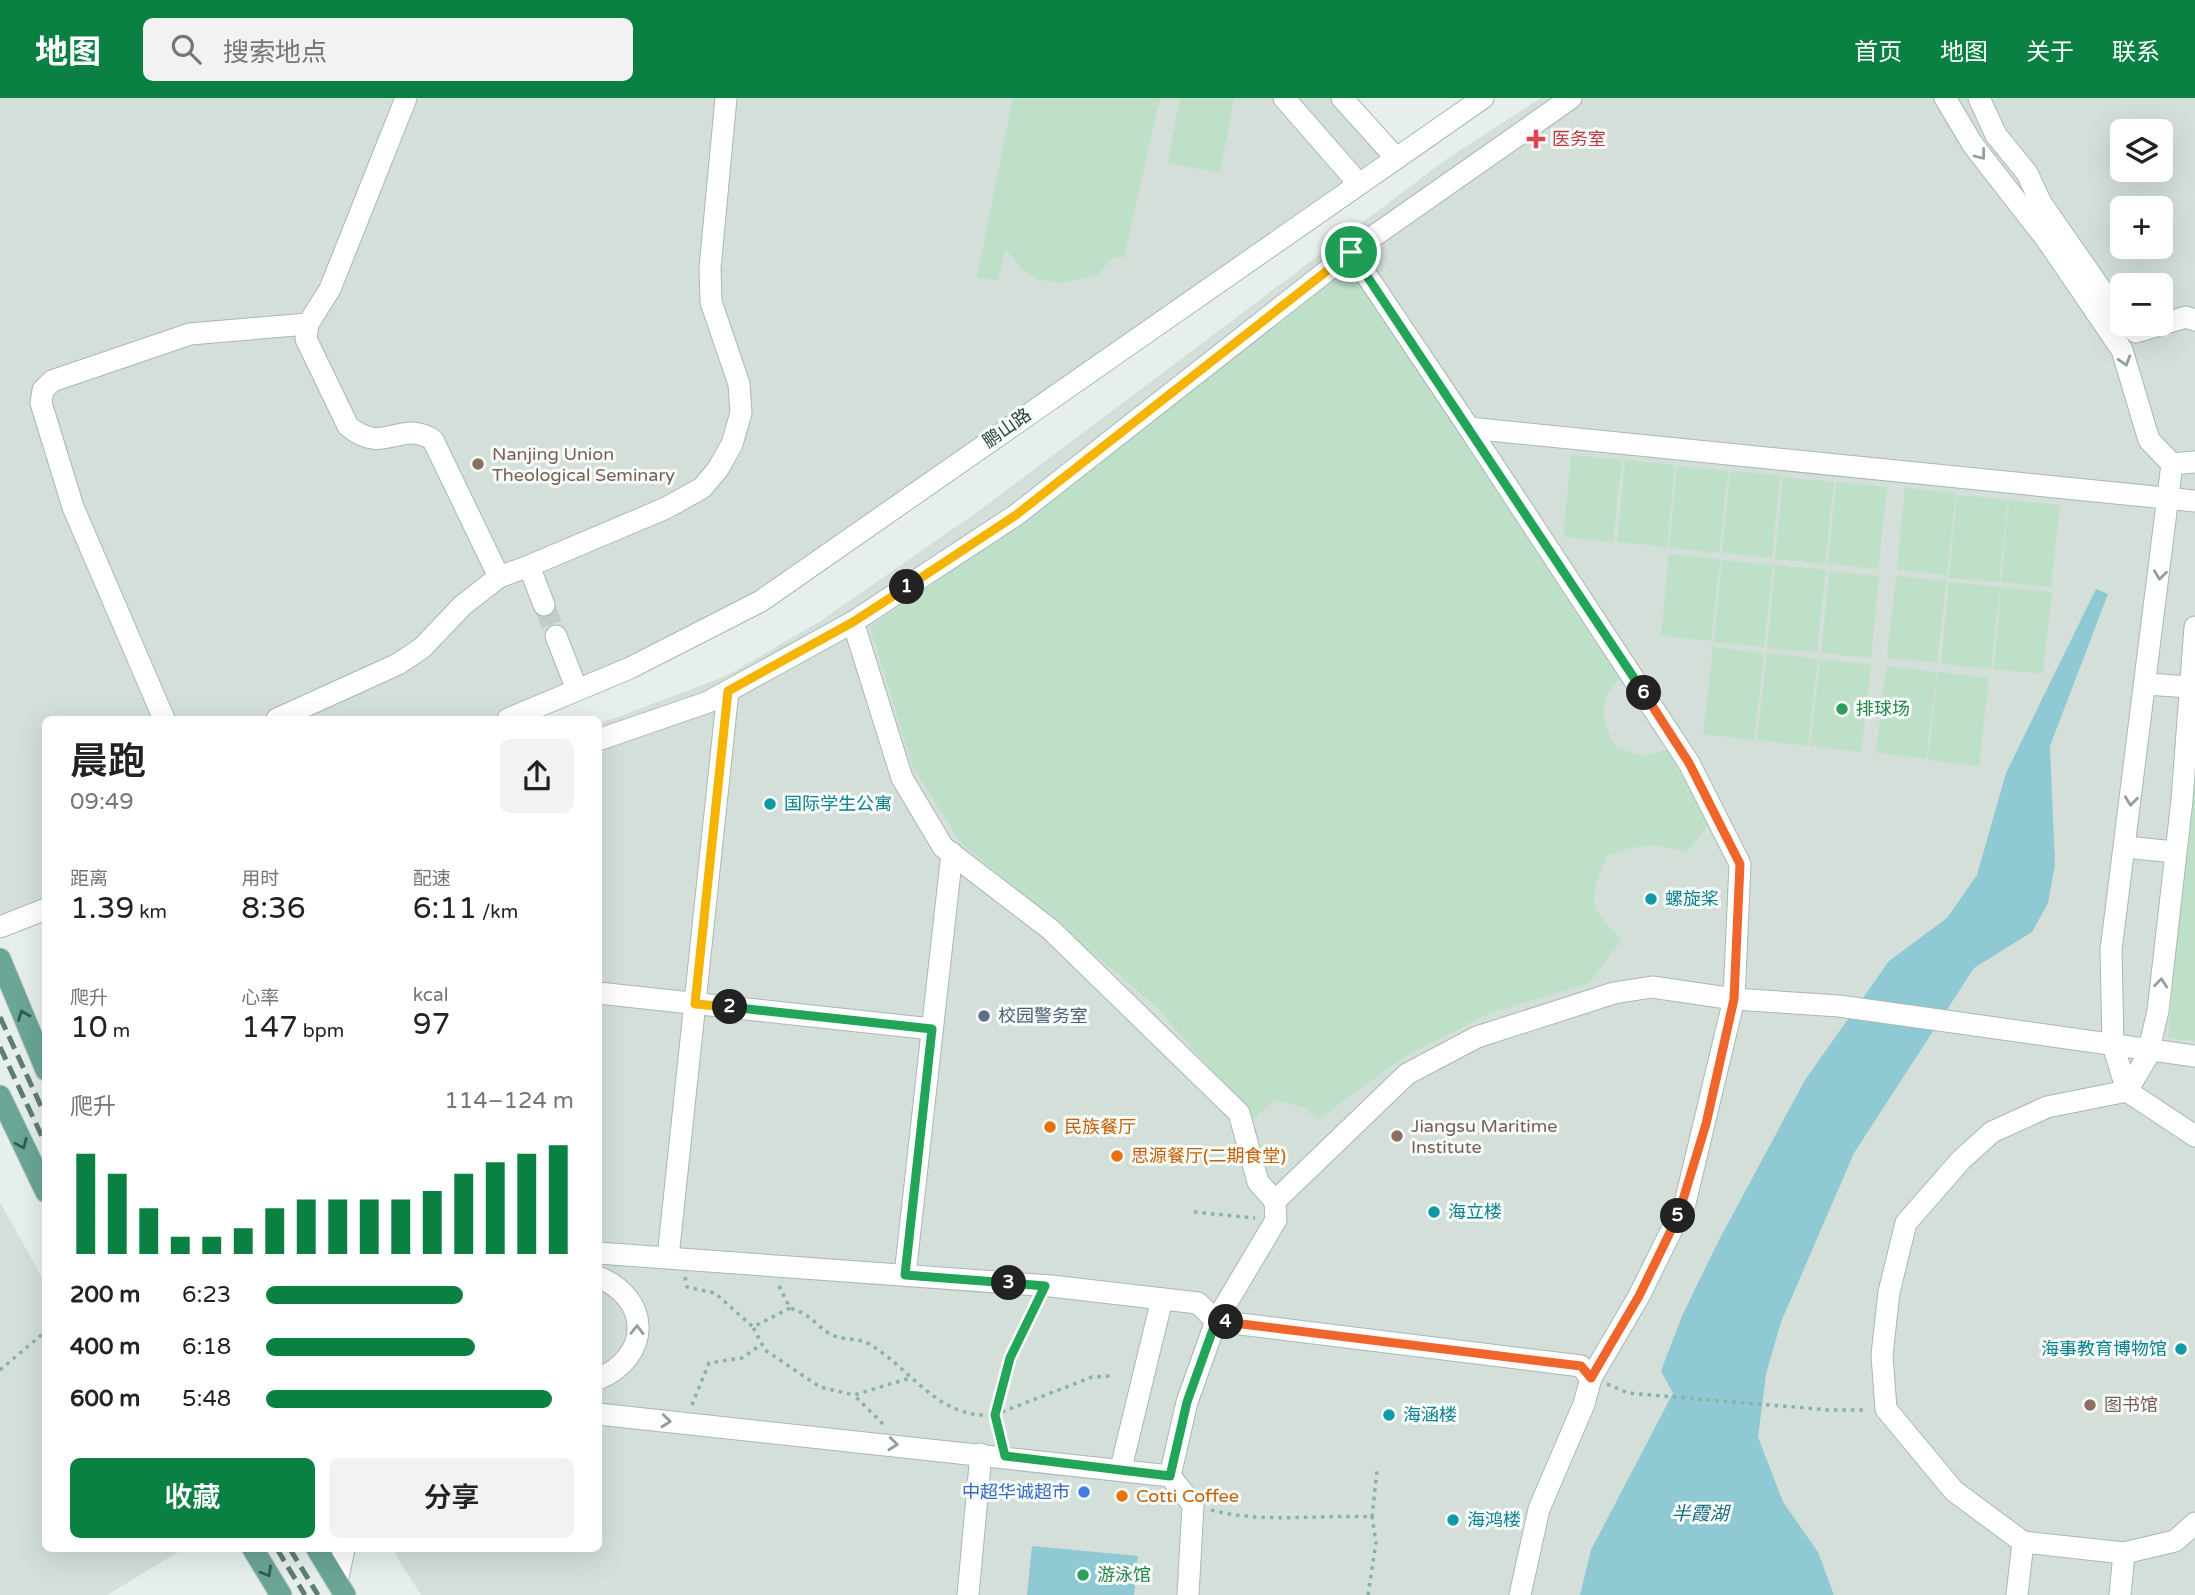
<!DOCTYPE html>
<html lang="zh">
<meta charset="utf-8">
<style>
body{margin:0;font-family:"Varela Round","Noto Sans SC",sans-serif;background:#f2f2f2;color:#222;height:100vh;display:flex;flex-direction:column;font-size:26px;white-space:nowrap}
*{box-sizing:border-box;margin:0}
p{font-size:23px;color:#767676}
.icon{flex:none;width:38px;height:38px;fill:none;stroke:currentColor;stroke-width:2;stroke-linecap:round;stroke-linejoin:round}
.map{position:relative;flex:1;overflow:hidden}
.side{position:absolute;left:42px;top:618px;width:560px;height:836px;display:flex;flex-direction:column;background:#fff;border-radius:10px;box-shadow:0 7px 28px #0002}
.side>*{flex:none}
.tools{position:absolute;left:2110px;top:21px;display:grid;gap:14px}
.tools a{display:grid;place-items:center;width:63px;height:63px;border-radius:10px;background:#fff;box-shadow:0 7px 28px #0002;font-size:35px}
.pin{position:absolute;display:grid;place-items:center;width:60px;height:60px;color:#fff;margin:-30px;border:4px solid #fff;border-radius:50%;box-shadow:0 2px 7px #0007}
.km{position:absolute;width:35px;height:35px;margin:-18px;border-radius:50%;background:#222;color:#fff;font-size:19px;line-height:35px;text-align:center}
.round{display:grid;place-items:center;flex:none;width:74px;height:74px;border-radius:10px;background:#f2f2f2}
.headline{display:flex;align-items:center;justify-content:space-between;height:119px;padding:0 28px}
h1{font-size:38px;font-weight:600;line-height:52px}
.figures{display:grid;grid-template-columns:repeat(3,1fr);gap:10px;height:119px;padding:7px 28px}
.figures div{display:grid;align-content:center}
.figures b{font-size:30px;font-weight:600}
.figures small{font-size:19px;font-weight:400}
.figures p{font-size:19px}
.chart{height:196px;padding:14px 28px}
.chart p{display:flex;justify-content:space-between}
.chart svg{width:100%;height:126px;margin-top:7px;stroke:#0b8043;stroke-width:6}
.cta{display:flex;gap:14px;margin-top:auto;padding:14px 28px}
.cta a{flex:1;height:80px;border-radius:10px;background:#0b8043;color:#fff;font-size:28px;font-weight:600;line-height:80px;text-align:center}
.cta a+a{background:#f2f2f2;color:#222}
ul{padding:0 28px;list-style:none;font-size:23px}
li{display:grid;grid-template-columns:112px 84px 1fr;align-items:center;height:52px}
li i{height:18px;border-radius:9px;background:#0b8043}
header{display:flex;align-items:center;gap:42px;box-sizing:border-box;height:98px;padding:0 35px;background:#0b8043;color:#fff}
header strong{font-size:33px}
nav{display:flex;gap:38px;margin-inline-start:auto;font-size:24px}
.search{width:490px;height:63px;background:#f2f2f2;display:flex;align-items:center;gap:18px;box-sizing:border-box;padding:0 24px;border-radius:10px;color:#767676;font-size:26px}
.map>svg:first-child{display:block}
</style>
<header>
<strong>地图</strong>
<div class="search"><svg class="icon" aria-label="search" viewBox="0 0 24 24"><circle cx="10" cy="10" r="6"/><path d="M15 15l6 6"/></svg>搜索地点</div>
<nav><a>首页</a><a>地图</a><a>关于</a><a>联系</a></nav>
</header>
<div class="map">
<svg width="2195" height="1497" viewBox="0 0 2195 1497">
<rect width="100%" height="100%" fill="#e6efeb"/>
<g fill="#d4dfda" fill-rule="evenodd">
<polygon points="0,0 1342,0 1396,60 761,503 508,621 46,621 45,811 0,829"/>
<path d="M 1541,0 L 2195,0 L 2195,1497 L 421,1497 L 395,1456 L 400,1451 L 598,1451 L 599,626 L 726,578 L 819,524 L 980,412 L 1448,60 ZM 2123,33 L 2161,33 L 2161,72 L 2123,72 ZM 2123,110 L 2161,110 L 2161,149 L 2123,149 ZM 2123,187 L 2161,187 L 2161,226 L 2123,226 Z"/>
<polygon points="0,1104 45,1185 46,1451 183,1451 107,1497 0,1497"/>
</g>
<g fill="#bfe0c8">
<polygon points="1013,0 1160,0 1124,160 1113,159 1097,177 1062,185 1038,182 1022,171 1006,151 998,182 977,180"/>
<polygon points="1180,0 1234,0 1220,75 1168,65"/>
<path d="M 1350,169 L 1620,581 C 1596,600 1602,627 1616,649 L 1642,658 L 1668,652 L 1708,727 L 1686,755 C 1655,744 1638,746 1607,758 C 1588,803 1587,807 1622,842 L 1589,885 L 1490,915 L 1404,959 L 1317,1022 L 1305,1010 L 1275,1002 L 1254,1021 L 1157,909 L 960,744 L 913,669 L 870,529 C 1034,414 1193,294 1350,169 Z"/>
<polygon points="1571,357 1622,362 1613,444 1563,439"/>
<polygon points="1625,362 1675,367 1667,449 1617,444"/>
<polygon points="1677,368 1728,373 1719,455 1669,450"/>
<polygon points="1730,373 1780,377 1772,460 1722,455"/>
<polygon points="1783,379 1834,384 1825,466 1775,461"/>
<polygon points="1836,384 1887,389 1878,471 1828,466"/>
<polygon points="1905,390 1956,395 1947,477 1897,472"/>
<polygon points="1957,397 2008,402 1999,484 1949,480"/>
<polygon points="2009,402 2060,407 2051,489 2001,484"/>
<polygon points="1669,456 1720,461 1711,543 1661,538"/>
<polygon points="1722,462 1773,467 1764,549 1714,544"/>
<polygon points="1775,467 1826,472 1817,554 1767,550"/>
<polygon points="1829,473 1879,478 1871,560 1821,555"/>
<polygon points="1896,478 1946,483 1937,565 1887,560"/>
<polygon points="1949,484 2000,489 1991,571 1941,566"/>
<polygon points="2001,489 2052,494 2043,576 1994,571"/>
<polygon points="1713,549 1764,555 1754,642 1703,636"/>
<polygon points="1767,555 1818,561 1808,648 1757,642"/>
<polygon points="1820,561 1871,567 1861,654 1810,648"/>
<polygon points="1886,568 1937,574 1926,661 1876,655"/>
<polygon points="1938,574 1989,580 1979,668 1928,662"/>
<polygon points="2195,647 2195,943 2168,940"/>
</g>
<g fill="#8ec9d4">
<polygon points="2096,491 2108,496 2050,648 2055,766 2048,805 2032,834 1974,870 1854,1055 1781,1224 1766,1276 1758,1339 1783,1404 1818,1454 1834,1497 1580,1497 1591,1452 1673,1295 1661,1273 1682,1218 1719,1142 1805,982 1889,863 1947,820 1977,777 2006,675"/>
<polygon points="1032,1448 1138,1458 1134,1497 1027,1497"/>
</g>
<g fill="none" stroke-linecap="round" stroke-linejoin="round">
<polyline stroke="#bfccc8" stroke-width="21" stroke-dasharray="21 10" stroke-linecap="butt" points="544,507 556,538"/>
<defs>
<g id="minor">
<path d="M 406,0 L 330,191 L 308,226 L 306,241 L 348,328 C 385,359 400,320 433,342 L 499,479 L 529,468"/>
<polyline points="1284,0 1359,86"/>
<polyline points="1342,0 1396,60"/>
<polyline points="1571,0 1351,154 1469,330 2195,403"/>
<polyline points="1945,0 1973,47 2047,142 2122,252 2149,342 2172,366 2111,852 2113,947 2127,993 2195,1038"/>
<polyline points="1979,0 1996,37 2027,75 2041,105 2123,223"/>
<polyline points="2127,226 2136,234 2186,219 2195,222"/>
<polyline points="1469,330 1689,665 1740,766 1734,901 1685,1105 1639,1198 1591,1280 1584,1306 1539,1411 1520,1497"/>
<polyline points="2172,366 2195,364"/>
<polyline points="544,507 529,468 666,410 702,390 718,371 732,346 741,315 739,286 711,204 710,170 726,0"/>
<polyline points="853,524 902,680 943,749 1050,831 1239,1015 1258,1084 1275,1103"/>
<polyline points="556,538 577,592"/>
<polyline points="2146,586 2190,589"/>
<polyline points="164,621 73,409 41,305 43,292 52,283 190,236 308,226"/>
<polyline points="277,621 398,566 422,550 463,507 499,479"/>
<polyline points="508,621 630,570 761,503 1483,0"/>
<polyline points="598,642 708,604 853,524 1016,417 1351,154"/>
<polyline points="2125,749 2175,754"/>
<polyline points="0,829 46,811"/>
<polyline points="598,895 932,931"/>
<polyline points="2127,993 2147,959 2158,913 2182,702 2195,529"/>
<polyline points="598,1155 1051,1188 1198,1205 1216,1223 1276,1122 1275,1103 1407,976 1477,939 1614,895 1652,889 1734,901 1839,908 2195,958"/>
<polyline points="668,1159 728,593"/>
<polyline points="905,1177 952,755"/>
<path d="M 598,1179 C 652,1201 651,1259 598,1281"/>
<polyline points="598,1316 1170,1378"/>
<polyline points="1121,1370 1162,1201"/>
<polyline points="2023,1444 2124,1455 2175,1443 2195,1425"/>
<polyline points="337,1484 344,1451"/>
<polyline points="968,1497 981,1356"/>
<polyline points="1188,1497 1193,1407 1170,1378 1187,1304 1216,1223 1581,1268 1591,1280"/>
<polyline points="2017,1497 2023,1444 1954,1393 1886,1311 1882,1257 1889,1194 1906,1125 1961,1062 1992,1034 2047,1009 2127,993"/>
<polyline points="2120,1497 2124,1455"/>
</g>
<g id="major">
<polyline points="0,861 46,972"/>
<polyline points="0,998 46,1094"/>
<polyline points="253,1451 281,1497"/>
<polyline points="317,1451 345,1497"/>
</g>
</defs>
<use href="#minor" stroke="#a8b8b2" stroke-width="23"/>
<use href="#major" stroke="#c2cac8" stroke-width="23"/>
<g stroke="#86b3a5" stroke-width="3.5" stroke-dasharray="3.5 5" stroke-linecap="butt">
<polyline points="1194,1114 1255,1120"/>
<polyline points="685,1179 687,1189 715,1195 753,1229"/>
<path d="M 779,1188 L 790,1210 C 812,1217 813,1225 830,1236 C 842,1243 860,1239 871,1247 C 913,1273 938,1321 994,1317 L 1000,1339"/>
<polyline points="790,1210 753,1229 765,1252 820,1289 854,1297"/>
<polyline points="0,1272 46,1233"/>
<polyline points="1607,1286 1628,1295 1829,1312 1867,1312"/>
<polyline points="692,1307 709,1265 742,1260 762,1246"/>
<polyline points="994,1317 1010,1260 1037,1204"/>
<polyline points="994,1317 1092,1279 1111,1278"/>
<polyline points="883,1326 854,1297 910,1280"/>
<path d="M 1211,1412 C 1264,1426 1318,1416 1372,1419 L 1377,1373"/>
<polyline points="1368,1497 1376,1444 1372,1419"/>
</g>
<use href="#minor" stroke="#fff" stroke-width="21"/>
<use href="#major" stroke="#6aa596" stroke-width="21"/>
<g stroke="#5f7d75" stroke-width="5" stroke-dasharray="14 7" stroke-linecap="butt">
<polyline points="0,919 46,1019"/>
<polyline points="0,949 46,1047"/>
<polyline points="277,1451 305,1497"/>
<polyline points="290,1451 318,1497"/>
</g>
</g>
<defs><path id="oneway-chevron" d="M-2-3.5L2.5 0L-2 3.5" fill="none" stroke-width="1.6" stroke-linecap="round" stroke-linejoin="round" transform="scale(1.75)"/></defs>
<g stroke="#92a09c">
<use href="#oneway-chevron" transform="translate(1981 57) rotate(52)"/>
<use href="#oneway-chevron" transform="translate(2125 263) rotate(73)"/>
<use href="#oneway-chevron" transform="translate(2160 477) rotate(97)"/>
<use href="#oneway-chevron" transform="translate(2131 703) rotate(97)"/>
<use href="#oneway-chevron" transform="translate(2161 885) rotate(-84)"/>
<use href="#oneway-chevron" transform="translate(637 1232) rotate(-89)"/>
<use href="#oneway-chevron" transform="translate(666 1323) rotate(6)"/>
<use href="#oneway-chevron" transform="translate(893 1346) rotate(6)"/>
</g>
<g stroke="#365b51">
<use href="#oneway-chevron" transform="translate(23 917) rotate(-112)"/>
<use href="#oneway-chevron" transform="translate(22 1046) rotate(66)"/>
<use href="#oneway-chevron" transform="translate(267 1474) rotate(59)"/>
</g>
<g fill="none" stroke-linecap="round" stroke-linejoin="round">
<defs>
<polyline id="split-1" points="907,489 1016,417 1351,154"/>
<polyline id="split-2" points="730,909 695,906 728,593 853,524 907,489"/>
<polyline id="split-3" points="730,909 932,931 905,1177 1009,1185"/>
<polyline id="split-4" points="1009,1185 1045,1188 1010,1260 995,1317 1005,1358 1170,1378 1187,1304 1216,1223 1226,1224"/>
<polyline id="split-5" points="1226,1224 1581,1268 1591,1280 1639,1198 1678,1118"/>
<polyline id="split-6" points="1644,595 1689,665 1740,766 1734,901 1706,1026 1678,1118"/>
<polyline id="split-7" points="1351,154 1644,595"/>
</defs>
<use href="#split-1" stroke="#fff" stroke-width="14"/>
<use href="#split-2" stroke="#fff" stroke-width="14"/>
<use href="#split-3" stroke="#fff" stroke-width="14"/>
<use href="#split-4" stroke="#fff" stroke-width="14"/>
<use href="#split-5" stroke="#fff" stroke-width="14"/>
<use href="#split-6" stroke="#fff" stroke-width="14"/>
<use href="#split-7" stroke="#fff" stroke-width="14"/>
<use href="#split-1" stroke="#f5b400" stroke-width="9"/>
<use href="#split-2" stroke="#f5b400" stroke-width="9"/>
<use href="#split-3" stroke="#22a559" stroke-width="9"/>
<use href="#split-4" stroke="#22a559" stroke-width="9"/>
<use href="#split-5" stroke="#f0652b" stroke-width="9"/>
<use href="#split-6" stroke="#f0652b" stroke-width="9"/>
<use href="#split-7" stroke="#22a559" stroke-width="9"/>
</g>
<path fill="#e0444e" stroke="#f7fbf9" stroke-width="2.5" d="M1532.5 30.5h7v7h7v7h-7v7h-7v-7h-7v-7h7z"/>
<g fill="#8d6e63" stroke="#f7fbf9" stroke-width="2.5">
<circle cx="478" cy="366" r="7"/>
<circle cx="1397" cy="1038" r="7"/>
<circle cx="2090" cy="1307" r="7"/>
</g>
<g fill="#2e9e5b" stroke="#f7fbf9" stroke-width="2.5">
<circle cx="1842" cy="611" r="7"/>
<circle cx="1083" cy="1477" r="7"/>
</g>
<g fill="#0f9aa8" stroke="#f7fbf9" stroke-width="2.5">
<circle cx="770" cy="706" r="7"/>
<circle cx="1651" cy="801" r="7"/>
<circle cx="1434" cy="1114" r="7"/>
<circle cx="2181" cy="1251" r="7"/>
<circle cx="1389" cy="1317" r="7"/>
<circle cx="1453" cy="1422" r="7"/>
</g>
<circle fill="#5c6f8a" stroke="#f7fbf9" stroke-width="2.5" cx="984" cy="918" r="7"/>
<g fill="#e8710a" stroke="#f7fbf9" stroke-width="2.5">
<circle cx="1050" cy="1029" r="7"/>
<circle cx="1117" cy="1058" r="7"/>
<circle cx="1122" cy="1398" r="7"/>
</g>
<circle fill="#3f7fe0" stroke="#f7fbf9" stroke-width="2.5" cx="1084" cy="1394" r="7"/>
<g text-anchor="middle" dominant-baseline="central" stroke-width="6" stroke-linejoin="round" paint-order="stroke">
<g font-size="18" fill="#be3a42" stroke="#f7fbf9" text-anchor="start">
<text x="1552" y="41">医务室</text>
</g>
<g font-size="18" fill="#24423a" stroke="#f7fbf9">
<text transform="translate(1007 330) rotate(-35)">鹏山路</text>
</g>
<g font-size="18" fill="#785e54" stroke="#f7fbf9" text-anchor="start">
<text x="492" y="356">Nanjing Union<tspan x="492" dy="21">Theological Seminary</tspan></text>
<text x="1411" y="1028">Jiangsu Maritime<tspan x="1411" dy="21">Institute</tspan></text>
<text x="2104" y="1307">图书馆</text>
</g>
<g font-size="18" fill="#27864d" stroke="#f7fbf9" text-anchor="start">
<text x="1856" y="611">排球场</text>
<text x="1097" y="1477">游泳馆</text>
</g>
<g font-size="18" fill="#0d838f" stroke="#f7fbf9" text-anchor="start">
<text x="784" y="706">国际学生公寓</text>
<text x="1665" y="801">螺旋桨</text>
<text x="1448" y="1114">海立楼</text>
<text x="2167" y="1251" text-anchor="end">海事教育博物馆</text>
<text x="1403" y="1317">海涵楼</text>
<text x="1467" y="1422">海鸿楼</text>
</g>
<g font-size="18" fill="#4e5e75" stroke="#f7fbf9" text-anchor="start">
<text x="998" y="918">校园警务室</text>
</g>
<g font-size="18" fill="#c56008" stroke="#f7fbf9" text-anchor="start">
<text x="1064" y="1029">民族餐厅</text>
<text x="1131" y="1058">思源餐厅(二期食堂)</text>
<text x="1136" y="1398">Cotti Coffee</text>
</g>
<g font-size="18" fill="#366cbe" stroke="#f7fbf9" text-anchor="end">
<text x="1070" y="1394">中超华诚超市</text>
</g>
<g font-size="19" font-style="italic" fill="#1c6f80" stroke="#f7fbf9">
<text x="1700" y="1416">半霞湖</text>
</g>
</g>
</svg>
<div class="tools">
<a><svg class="icon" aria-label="layers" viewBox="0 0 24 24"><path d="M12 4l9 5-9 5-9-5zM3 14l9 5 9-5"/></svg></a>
<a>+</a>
<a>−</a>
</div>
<div class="pin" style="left:1351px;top:154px;background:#1e9e55"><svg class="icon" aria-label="arrive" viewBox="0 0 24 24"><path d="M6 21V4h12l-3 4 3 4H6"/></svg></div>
<b class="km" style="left:907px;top:489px">1</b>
<b class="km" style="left:730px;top:909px">2</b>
<b class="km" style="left:1009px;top:1185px">3</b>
<b class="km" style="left:1226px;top:1224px">4</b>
<b class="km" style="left:1678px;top:1118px">5</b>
<b class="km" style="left:1644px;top:595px">6</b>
<section class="side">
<div class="headline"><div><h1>晨跑</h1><p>09:49</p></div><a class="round"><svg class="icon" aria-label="share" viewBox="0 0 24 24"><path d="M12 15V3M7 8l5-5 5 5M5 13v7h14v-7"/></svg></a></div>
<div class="figures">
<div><p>距离</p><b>1.39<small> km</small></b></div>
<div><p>用时</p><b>8:36</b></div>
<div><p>配速</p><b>6:11<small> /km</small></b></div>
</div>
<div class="figures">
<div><p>爬升</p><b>10<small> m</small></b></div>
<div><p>心率</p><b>147<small> bpm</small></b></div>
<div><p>kcal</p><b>97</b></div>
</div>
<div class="chart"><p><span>爬升</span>114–124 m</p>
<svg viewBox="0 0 160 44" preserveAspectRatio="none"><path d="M5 44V9M15 44V16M25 44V28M35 44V38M45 44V38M55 44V35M65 44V28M75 44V25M85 44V25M95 44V25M105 44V25M115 44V22M125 44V16M135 44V12M145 44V9M155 44V6"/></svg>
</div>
<ul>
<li><b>200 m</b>6:23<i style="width:64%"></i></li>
<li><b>400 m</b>6:18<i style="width:68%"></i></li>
<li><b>600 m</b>5:48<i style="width:93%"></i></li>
</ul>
<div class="cta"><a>收藏</a><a>分享</a></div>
</section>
</div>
